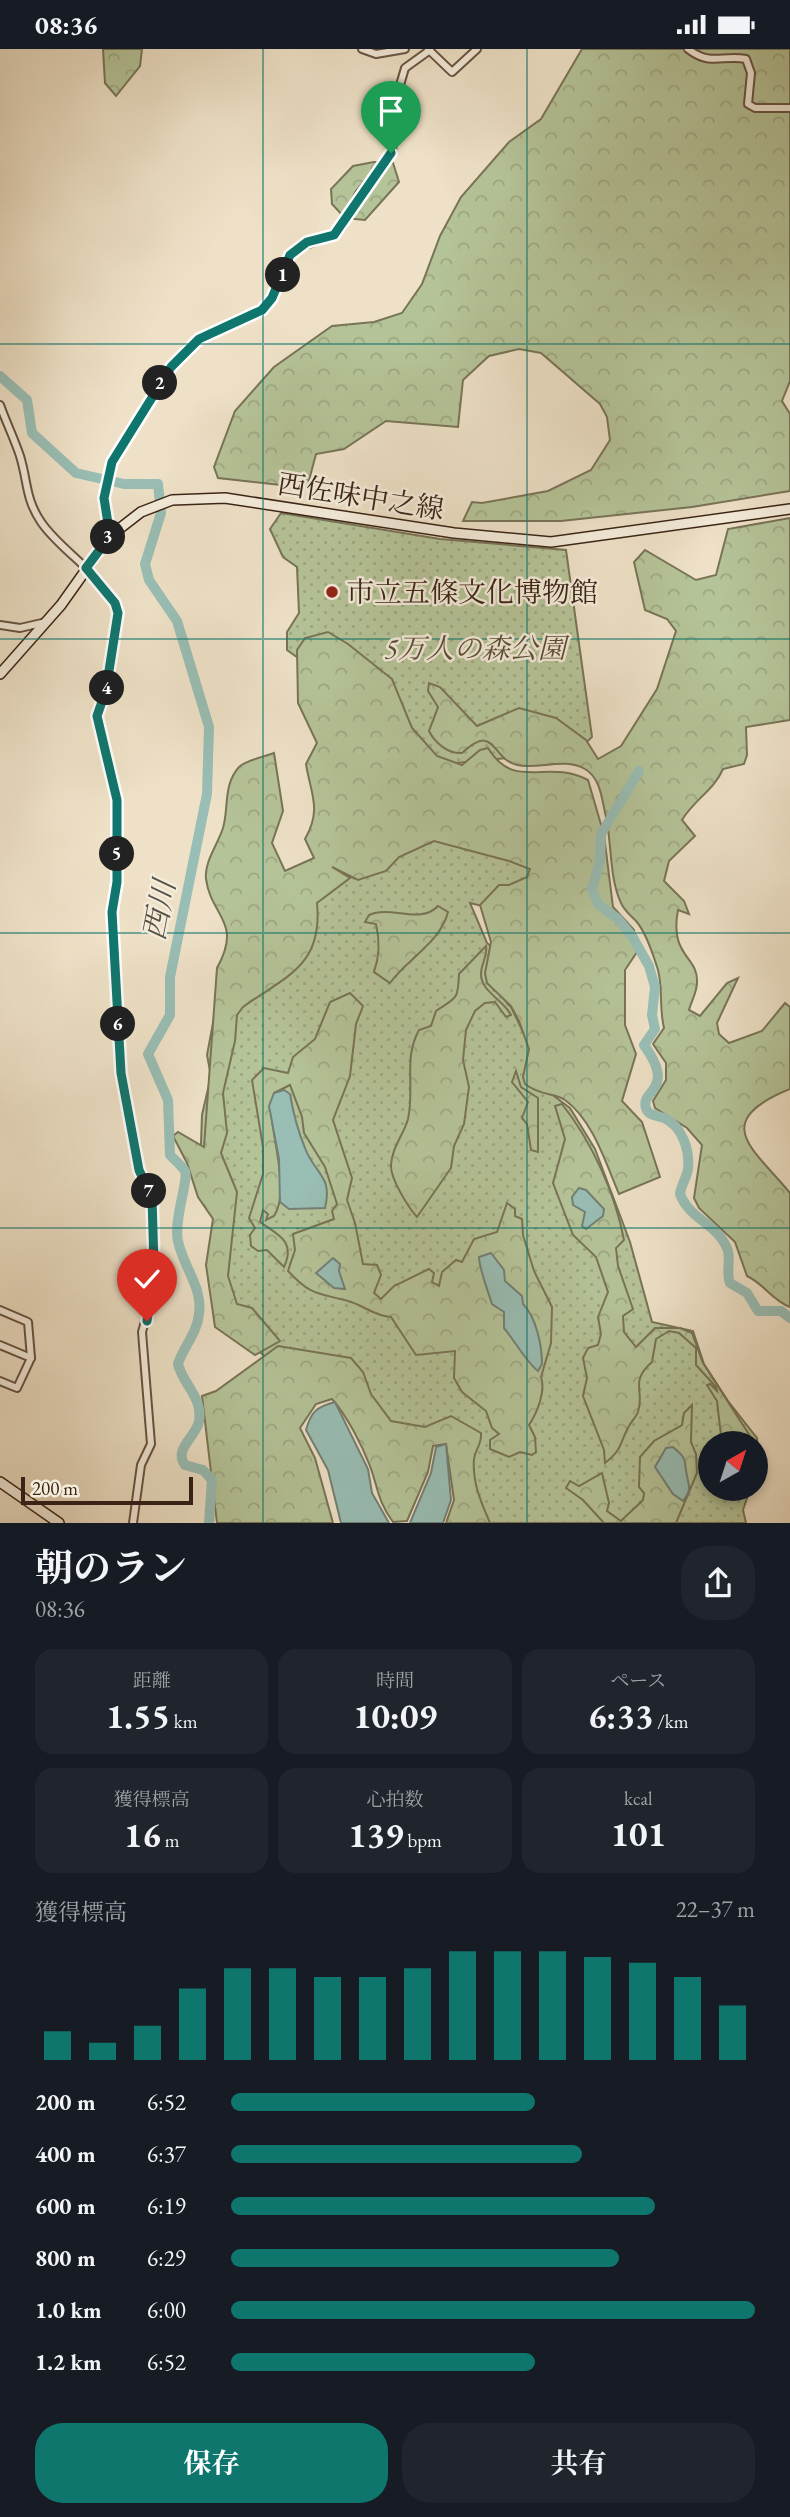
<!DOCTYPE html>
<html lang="ja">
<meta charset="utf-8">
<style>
body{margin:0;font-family:"EB Garamond","Noto Serif JP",serif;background:#20242c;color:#f1f3f6;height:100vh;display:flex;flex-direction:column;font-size:26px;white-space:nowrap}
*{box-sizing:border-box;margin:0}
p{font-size:23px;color:#9ea1a6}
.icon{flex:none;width:38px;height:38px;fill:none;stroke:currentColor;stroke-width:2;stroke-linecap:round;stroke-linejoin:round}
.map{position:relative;height:1474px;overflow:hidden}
.drawer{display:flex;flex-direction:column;background:#171b24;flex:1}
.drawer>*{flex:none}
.needle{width:46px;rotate:39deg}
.tools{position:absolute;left:698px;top:1382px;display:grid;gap:14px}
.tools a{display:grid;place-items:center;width:70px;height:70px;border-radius:50%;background:#171b24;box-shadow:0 4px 10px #0003;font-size:35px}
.scale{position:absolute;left:21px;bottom:18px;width:172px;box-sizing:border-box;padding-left:7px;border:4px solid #3b2416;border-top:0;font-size:19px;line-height:24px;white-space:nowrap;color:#3b2416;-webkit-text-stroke:5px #f4ecdb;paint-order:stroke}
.pin{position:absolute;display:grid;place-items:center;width:60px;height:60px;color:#fff;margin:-72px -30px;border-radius:50% 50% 50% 0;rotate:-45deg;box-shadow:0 0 7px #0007}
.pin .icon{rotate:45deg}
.km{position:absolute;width:35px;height:35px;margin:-18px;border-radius:50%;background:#222;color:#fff;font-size:19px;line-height:35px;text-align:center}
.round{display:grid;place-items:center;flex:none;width:74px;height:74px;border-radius:28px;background:#20242c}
.headline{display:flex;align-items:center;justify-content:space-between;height:119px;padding:0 35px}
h1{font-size:38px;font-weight:700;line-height:52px}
.stats{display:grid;grid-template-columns:repeat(3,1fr);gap:10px;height:119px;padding:7px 35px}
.stats div{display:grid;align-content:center;border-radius:18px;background:#20242c;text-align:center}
.stats b{font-size:35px;font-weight:700}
.stats small{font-size:19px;font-weight:400}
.stats p{font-size:19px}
.chart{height:196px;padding:14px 35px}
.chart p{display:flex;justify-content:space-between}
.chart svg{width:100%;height:126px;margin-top:7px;stroke:#0f766e;stroke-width:6}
.action{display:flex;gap:14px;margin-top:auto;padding:14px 35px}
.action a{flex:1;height:80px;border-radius:28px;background:#0f766e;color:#fff;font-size:28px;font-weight:700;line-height:80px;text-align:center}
.action a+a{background:#20242c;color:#f1f3f6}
ul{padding:0 35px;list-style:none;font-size:23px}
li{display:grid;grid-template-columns:112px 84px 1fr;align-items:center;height:52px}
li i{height:18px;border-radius:9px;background:#0f766e}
.status{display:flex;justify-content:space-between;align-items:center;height:49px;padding:0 35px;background:#171b24;direction:ltr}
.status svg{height:19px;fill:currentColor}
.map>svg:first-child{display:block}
</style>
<div class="status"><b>08:36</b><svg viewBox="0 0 49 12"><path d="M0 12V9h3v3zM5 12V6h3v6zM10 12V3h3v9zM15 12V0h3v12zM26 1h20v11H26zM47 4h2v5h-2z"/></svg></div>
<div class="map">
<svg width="790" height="1474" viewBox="0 0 790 1474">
<defs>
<pattern id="green-dots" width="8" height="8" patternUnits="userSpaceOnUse" patternTransform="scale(1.75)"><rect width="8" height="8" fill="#b5c398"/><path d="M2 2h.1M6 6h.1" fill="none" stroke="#9da782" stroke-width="1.8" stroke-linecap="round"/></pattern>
<pattern id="forest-crowns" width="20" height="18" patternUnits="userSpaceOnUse" patternTransform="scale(1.75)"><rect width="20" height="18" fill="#b5c398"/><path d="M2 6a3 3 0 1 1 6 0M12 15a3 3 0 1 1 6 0" fill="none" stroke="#9da782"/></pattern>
</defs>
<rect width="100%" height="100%" fill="#eee1c7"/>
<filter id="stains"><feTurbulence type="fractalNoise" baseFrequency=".00286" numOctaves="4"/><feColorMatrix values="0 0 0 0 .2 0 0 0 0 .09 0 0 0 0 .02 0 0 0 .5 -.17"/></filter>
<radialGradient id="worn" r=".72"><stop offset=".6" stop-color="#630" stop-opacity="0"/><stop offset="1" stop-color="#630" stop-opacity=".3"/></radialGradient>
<g fill="url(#green-dots)" stroke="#787457" stroke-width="2">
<polygon points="281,464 440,490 566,501 592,688 570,709 538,706 445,715 287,601 287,583 299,564 297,518 283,508 270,480"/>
<polygon points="429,786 526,809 538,829 482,857 470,854 487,894 494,900 492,937 511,958 554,1047 570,1059 595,1100 630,1193 652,1273 693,1282 704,1315 728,1352 757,1389 759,1425 756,1429 756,1395 710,1395 710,1440 750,1440 743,1461 746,1474 472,1474 454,1386 412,1404 366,1354 267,1310 248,1291 222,1244 222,1153 200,1122 202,1066 211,1027 207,1006 222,926 315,819 354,819"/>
</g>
<g fill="url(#forest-crowns)" stroke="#787457" stroke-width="2">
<polygon points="103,0 142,0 140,17 116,47 105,34"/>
<polygon points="582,0 790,0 790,332 782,352 790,365 790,442 692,458 561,472 463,472 472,453 482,454 548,442 591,421 610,391 607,368 600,355 541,304 519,300 489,307 463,331 458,378 386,372 344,400 316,405 307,439 218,429 214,418 235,362 274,318 332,277 374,273 402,264 422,235 440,187 461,148 509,93 541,70"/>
<polygon points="374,113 393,114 399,133 365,171 345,169 332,155 331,140 353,117"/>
<path d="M 790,469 L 790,671 L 746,678 L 747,706 L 744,715 L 723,720 C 714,741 694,751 682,771 L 695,787 L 669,812 L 664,832 L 684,852 L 689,865 L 678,861 C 669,908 699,907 697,934 C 697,943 691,953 689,961 L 700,967 L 727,934 L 738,929 L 717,974 L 719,985 L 729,994 L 762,982 L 785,954 L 790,958 L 790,1040 C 709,1073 753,1099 790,1144 L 790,1258 C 772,1251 764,1235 747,1227 L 735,1193 L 699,1159 L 694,1149 L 702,1096 L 687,1079 L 655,1059 L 653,1052 L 666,1031 L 666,1014 L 653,995 L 664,979 C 659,959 663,940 658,921 C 654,908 645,882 636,872 C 631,867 626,863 622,856 C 609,831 612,795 606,768 C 602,752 601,729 585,720 C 564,708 538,721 517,716 C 490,709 496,673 462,704 C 448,705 435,694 429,682 L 438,658 L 428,642 L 429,634 L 440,638 L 477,677 L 519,659 L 556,669 L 586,691 L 598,710 L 621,697 L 657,640 L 676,582 L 667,570 L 645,561 L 634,513 L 645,501 L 696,531 L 716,526 L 728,480 Z"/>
<path d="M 328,583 L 348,595 L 392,630 L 412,679 L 437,707 L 462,716 L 480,701 L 488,699 C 515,743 546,709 588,731 L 604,786 L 613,858 L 634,881 L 637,903 L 625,921 L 625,976 L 636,1005 L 622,1052 L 642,1073 L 660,1128 L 619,1145 C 606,1115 593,1071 565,1051 C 556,1044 540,1047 525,1035 L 523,1028 L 529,1000 L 519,972 L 511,957 L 487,934 L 485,924 L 491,893 L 480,856 L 499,836 L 509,836 L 527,828 L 530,820 L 509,812 L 434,792 L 399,808 L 386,822 L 358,831 L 332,818 L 350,829 L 317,854 C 323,917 286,927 243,958 L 237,966 L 235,992 L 223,1044 L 227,1084 L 221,1104 L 237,1143 L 228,1227 L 237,1255 L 252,1259 L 280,1292 L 255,1306 L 215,1278 L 206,1216 L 213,1170 L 198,1148 L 187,1114 L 173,1087 L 178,1083 L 204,1098 L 217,919 C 243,872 211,868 206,830 C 204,813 218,795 223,779 C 229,758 223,736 239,718 C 246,711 264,708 274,704 L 283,762 L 272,794 L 285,822 L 314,809 L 305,790 C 322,760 311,746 306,715 L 317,694 L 298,654 L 297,601 L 305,589 Z"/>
<path d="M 438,857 L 448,863 C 440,894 408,909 390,934 L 374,923 C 380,906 380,892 376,875 L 365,873 L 369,866 C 391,856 420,876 438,857 Z"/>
<path d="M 486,897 C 488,906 481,915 481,925 C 481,943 504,951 511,966 L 506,968 L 495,953 L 485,954 L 475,962 L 466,981 L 463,1011 L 469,1038 L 464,1075 L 454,1097 L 451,1119 L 417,1168 C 408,1158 390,1129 391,1116 C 392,1098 404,1085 408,1070 C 415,1038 403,1010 419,981 L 431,977 L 436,962 C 457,948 458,951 459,925 Z"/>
<path d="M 350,944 L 363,957 L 356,975 L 350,1027 L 333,1071 L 352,1129 L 347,1151 L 355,1174 L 363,1215 L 377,1216 L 381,1226 L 374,1244 L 381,1250 L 394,1237 L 429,1220 L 434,1224 L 432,1233 L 439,1237 L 442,1223 L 456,1211 L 462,1213 L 474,1190 L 497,1183 L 507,1154 L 515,1160 L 515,1167 L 522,1170 L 523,1186 L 534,1222 L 552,1258 L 551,1294 L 541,1328 C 546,1342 537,1364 529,1376 L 535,1388 L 536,1403 L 532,1406 L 520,1403 L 509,1408 L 490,1400 L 490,1391 L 499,1385 L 492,1379 L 486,1362 L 462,1343 L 454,1329 L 455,1302 L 416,1306 L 391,1268 C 375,1267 366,1258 351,1253 C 319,1243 313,1249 288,1222 L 295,1201 L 293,1185 L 334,1170 L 332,1162 L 337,1155 L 325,1118 L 304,1084 L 302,1068 L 290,1036 L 274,1044 C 273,1055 271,1067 273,1078 C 276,1102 288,1146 274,1167 L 266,1171 L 268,1165 L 263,1161 L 260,1173 C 278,1186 296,1192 284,1218 L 267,1201 L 258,1202 L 251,1197 L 250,1186 L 255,1179 L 249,1169 L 263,1125 L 263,1098 L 252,1031 L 264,1019 L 288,1024 L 293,1008 L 315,990 L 330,953 Z"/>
<polygon points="516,1022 521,1038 538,1049 538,1103 531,1101 527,1075 522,1069 528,1053 512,1033"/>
<path d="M 562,1055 C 592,1093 615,1144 624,1191 L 616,1199 L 618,1217 L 633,1260 L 623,1267 L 624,1283 L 636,1298 L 655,1279 L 680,1279 L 692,1284 L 703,1314 L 752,1390 L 752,1395 L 722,1395 L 717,1352 L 707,1336 L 710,1335 L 717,1342 L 716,1338 L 696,1316 L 696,1299 L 679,1284 L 669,1282 L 656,1290 L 652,1313 C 629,1333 645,1342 638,1363 C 636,1368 631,1373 629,1377 C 619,1395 623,1400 605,1414 L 604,1401 L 583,1347 L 587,1329 L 583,1309 L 588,1299 L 598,1296 L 601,1285 L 598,1268 L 608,1243 L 596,1208 L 573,1186 L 553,1134 L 565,1090 L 555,1057 Z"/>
<path d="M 278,1297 L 351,1309 L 363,1323 L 371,1345 L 391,1372 L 425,1378 L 451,1367 L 481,1384 C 482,1396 475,1400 474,1410 C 472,1433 481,1453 490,1474 L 446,1474 L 454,1451 L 446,1395 L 433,1397 L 428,1423 L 407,1472 L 393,1473 C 378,1453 378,1439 370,1417 C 362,1396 347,1367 332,1350 L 316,1355 L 300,1379 L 315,1409 L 333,1474 L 217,1474 L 202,1347 L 216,1342 Z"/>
<polygon points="692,1356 691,1393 696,1405 697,1424 676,1474 604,1474 583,1451 566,1439 570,1432 579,1437 602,1424 609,1454 607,1462 621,1472 643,1451 644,1444 639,1438 640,1408 654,1392 682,1376 684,1364"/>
</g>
<g fill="#99beb5" stroke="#738075" stroke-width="2">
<path d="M 284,1041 L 290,1045 C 293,1063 298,1082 305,1099 C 315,1126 333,1126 325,1159 L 289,1160 L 280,1153 L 279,1110 L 269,1057 L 274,1044 Z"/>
<polygon points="579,1139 586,1141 604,1160 603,1167 586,1180 582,1177 585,1163 573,1156 572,1148"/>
<path d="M 491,1204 L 504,1221 L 505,1232 L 522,1247 L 523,1255 C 536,1268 542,1296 542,1315 L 538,1322 C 527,1314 514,1291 504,1279 L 504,1263 L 492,1255 C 488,1242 479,1219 479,1208 Z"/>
<polygon points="333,1209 340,1215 339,1222 345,1240 334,1239 316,1224"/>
<path d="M 335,1353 L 368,1420 L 372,1444 L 389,1474 L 341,1474 L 328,1421 L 306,1381 C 311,1363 316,1358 335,1353 Z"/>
<polygon points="446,1395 451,1451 443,1474 410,1474 431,1424 436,1398"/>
<path d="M 673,1398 C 689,1412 683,1409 687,1427 C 689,1437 692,1441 683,1452 L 673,1445 L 655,1418 L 666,1399 Z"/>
</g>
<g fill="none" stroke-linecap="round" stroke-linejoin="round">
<g stroke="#99beb5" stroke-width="10">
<path d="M 0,327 L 27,351 L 32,384 L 76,424 L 124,435 L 158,435 L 161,464 L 145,515 L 149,531 L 177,572 L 209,678 L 207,745 L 170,928 L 170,966 L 148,1005 L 168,1051 L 170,1106 C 175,1111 182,1117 185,1122 C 189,1131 173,1172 178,1192 C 183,1218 203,1238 199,1265 C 197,1285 183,1298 178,1315 C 183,1336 203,1348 199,1372 C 197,1387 173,1400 185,1416 L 203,1421 L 212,1431 L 209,1474"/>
<path d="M 639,722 L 601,785 L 600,812 L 592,840 L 598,855 L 618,870 L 632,887 L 649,917 L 655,938 L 652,966 L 655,980 L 644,996 C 677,1042 640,1040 646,1059 C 648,1067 657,1066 664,1069 C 682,1077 690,1101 688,1120 C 687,1128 681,1136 680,1145 C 689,1169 714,1174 725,1195 C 733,1208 725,1221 730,1234 L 747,1244 L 758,1262 L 781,1262 L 790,1269"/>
</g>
<defs>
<g id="street">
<polyline points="362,0 376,5 405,0"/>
<polyline points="428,0 452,23 477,0"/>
<path d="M 688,0 C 711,18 723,5 746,10 L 751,24 L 748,55 L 755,59 L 790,59"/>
<path d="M 0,356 C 6,373 14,389 20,407 C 28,433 25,449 41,473 C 63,505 106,526 118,564 L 106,641 L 97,667 L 118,751 L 117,833 L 112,863 L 121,1025 L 139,1121 L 152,1149 L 153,1184 L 150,1254 L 142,1283 L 151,1395 L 141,1416 L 133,1474"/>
<polyline points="110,487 104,449 112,413 157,337 187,299 199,290 262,261 272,249 290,206 297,199 334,186 342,178 359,145 392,104 395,53 405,19 430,1"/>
<polyline points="0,576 20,579 46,573"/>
<polyline points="0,1261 28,1273 31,1309 17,1339 0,1332"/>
<polyline points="0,1296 31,1309"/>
</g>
<g id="secondary">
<polyline points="0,625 61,556 110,487 141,463 172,451 225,449 454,484 551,493 790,460"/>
<polyline points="0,1433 59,1474"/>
</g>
</defs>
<use href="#street" stroke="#685342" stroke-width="10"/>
<use href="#secondary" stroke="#3b2416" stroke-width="12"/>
<use href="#street" stroke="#f4ecdb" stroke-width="6"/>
<use href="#secondary" stroke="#f4ecdb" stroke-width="9"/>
</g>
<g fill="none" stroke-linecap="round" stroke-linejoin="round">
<defs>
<polyline id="route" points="147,1272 154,1216 152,1149 139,1121 121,1024 112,863 117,833 117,751 97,667 106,641 118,564 115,554 86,519 110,487 104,449 112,413 171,318 199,290 262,261 272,249 290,206 307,193 334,186 391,104"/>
</defs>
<use href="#route" stroke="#fff" stroke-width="14"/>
<use href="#route" stroke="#0f766e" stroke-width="9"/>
</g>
<path fill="none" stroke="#0f766e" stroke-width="2" stroke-opacity="0.55" d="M 263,0 L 263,1474M 527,0 L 527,1474M 0,295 L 790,295M 0,590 L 790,590M 0,884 L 790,884M 0,1179 L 790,1179"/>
<circle fill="#8f2418" stroke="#f4ecdb" stroke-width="2.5" cx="332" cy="543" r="7"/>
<g text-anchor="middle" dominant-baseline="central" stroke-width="5" stroke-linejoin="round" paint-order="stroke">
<g font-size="28" fill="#3b2416" stroke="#f4ecdb">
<text transform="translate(361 447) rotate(9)">西佐味中之線</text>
</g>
<g font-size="28" fill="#3b2416" stroke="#f4ecdb" text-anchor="start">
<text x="346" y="543">市立五條文化博物館</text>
</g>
<g font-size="28" font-style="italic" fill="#5a4c36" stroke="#f4ecdb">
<text x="475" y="599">5万人の森公園</text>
</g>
<g font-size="30" font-style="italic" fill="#575246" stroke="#f4ecdb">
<text transform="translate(159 861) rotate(-79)">西川</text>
</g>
</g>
<rect width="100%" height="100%" filter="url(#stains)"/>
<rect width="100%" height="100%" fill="url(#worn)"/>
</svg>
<div class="tools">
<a><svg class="needle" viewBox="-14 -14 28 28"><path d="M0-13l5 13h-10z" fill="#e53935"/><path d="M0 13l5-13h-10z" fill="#9ea1a6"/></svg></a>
</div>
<div class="scale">200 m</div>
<div class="pin" style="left:391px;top:104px;background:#1e9e55"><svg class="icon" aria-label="arrive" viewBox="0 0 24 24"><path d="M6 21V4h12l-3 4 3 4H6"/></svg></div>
<div class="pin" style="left:147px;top:1272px;background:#d93025"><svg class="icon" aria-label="check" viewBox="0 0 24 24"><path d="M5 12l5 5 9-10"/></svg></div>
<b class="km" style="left:283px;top:226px">1</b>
<b class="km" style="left:160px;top:334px">2</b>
<b class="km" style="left:108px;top:488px">3</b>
<b class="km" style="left:107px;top:639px">4</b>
<b class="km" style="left:117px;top:805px">5</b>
<b class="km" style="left:118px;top:975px">6</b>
<b class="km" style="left:149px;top:1142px">7</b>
</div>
<section class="drawer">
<div class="headline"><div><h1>朝のラン</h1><p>08:36</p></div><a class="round"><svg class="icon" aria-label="share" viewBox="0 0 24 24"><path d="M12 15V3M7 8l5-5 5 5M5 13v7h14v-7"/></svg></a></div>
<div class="stats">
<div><p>距離</p><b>1.55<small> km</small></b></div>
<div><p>時間</p><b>10:09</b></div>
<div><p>ペース</p><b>6:33<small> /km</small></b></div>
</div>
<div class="stats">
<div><p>獲得標高</p><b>16<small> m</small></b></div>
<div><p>心拍数</p><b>139<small> bpm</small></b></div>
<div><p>kcal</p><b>101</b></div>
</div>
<div class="chart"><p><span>獲得標高</span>22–37 m</p>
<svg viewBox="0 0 160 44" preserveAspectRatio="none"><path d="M5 44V34M15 44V38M25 44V32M35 44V19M45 44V12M55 44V12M65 44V15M75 44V15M85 44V12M95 44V6M105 44V6M115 44V6M125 44V8M135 44V10M145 44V15M155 44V25"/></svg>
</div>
<ul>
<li><b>200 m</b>6:52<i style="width:58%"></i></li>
<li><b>400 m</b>6:37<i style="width:67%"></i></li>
<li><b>600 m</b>6:19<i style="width:81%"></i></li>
<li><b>800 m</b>6:29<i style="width:74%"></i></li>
<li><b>1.0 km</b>6:00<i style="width:100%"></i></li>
<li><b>1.2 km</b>6:52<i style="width:58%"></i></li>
</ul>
<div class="action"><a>保存</a><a>共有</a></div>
</section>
